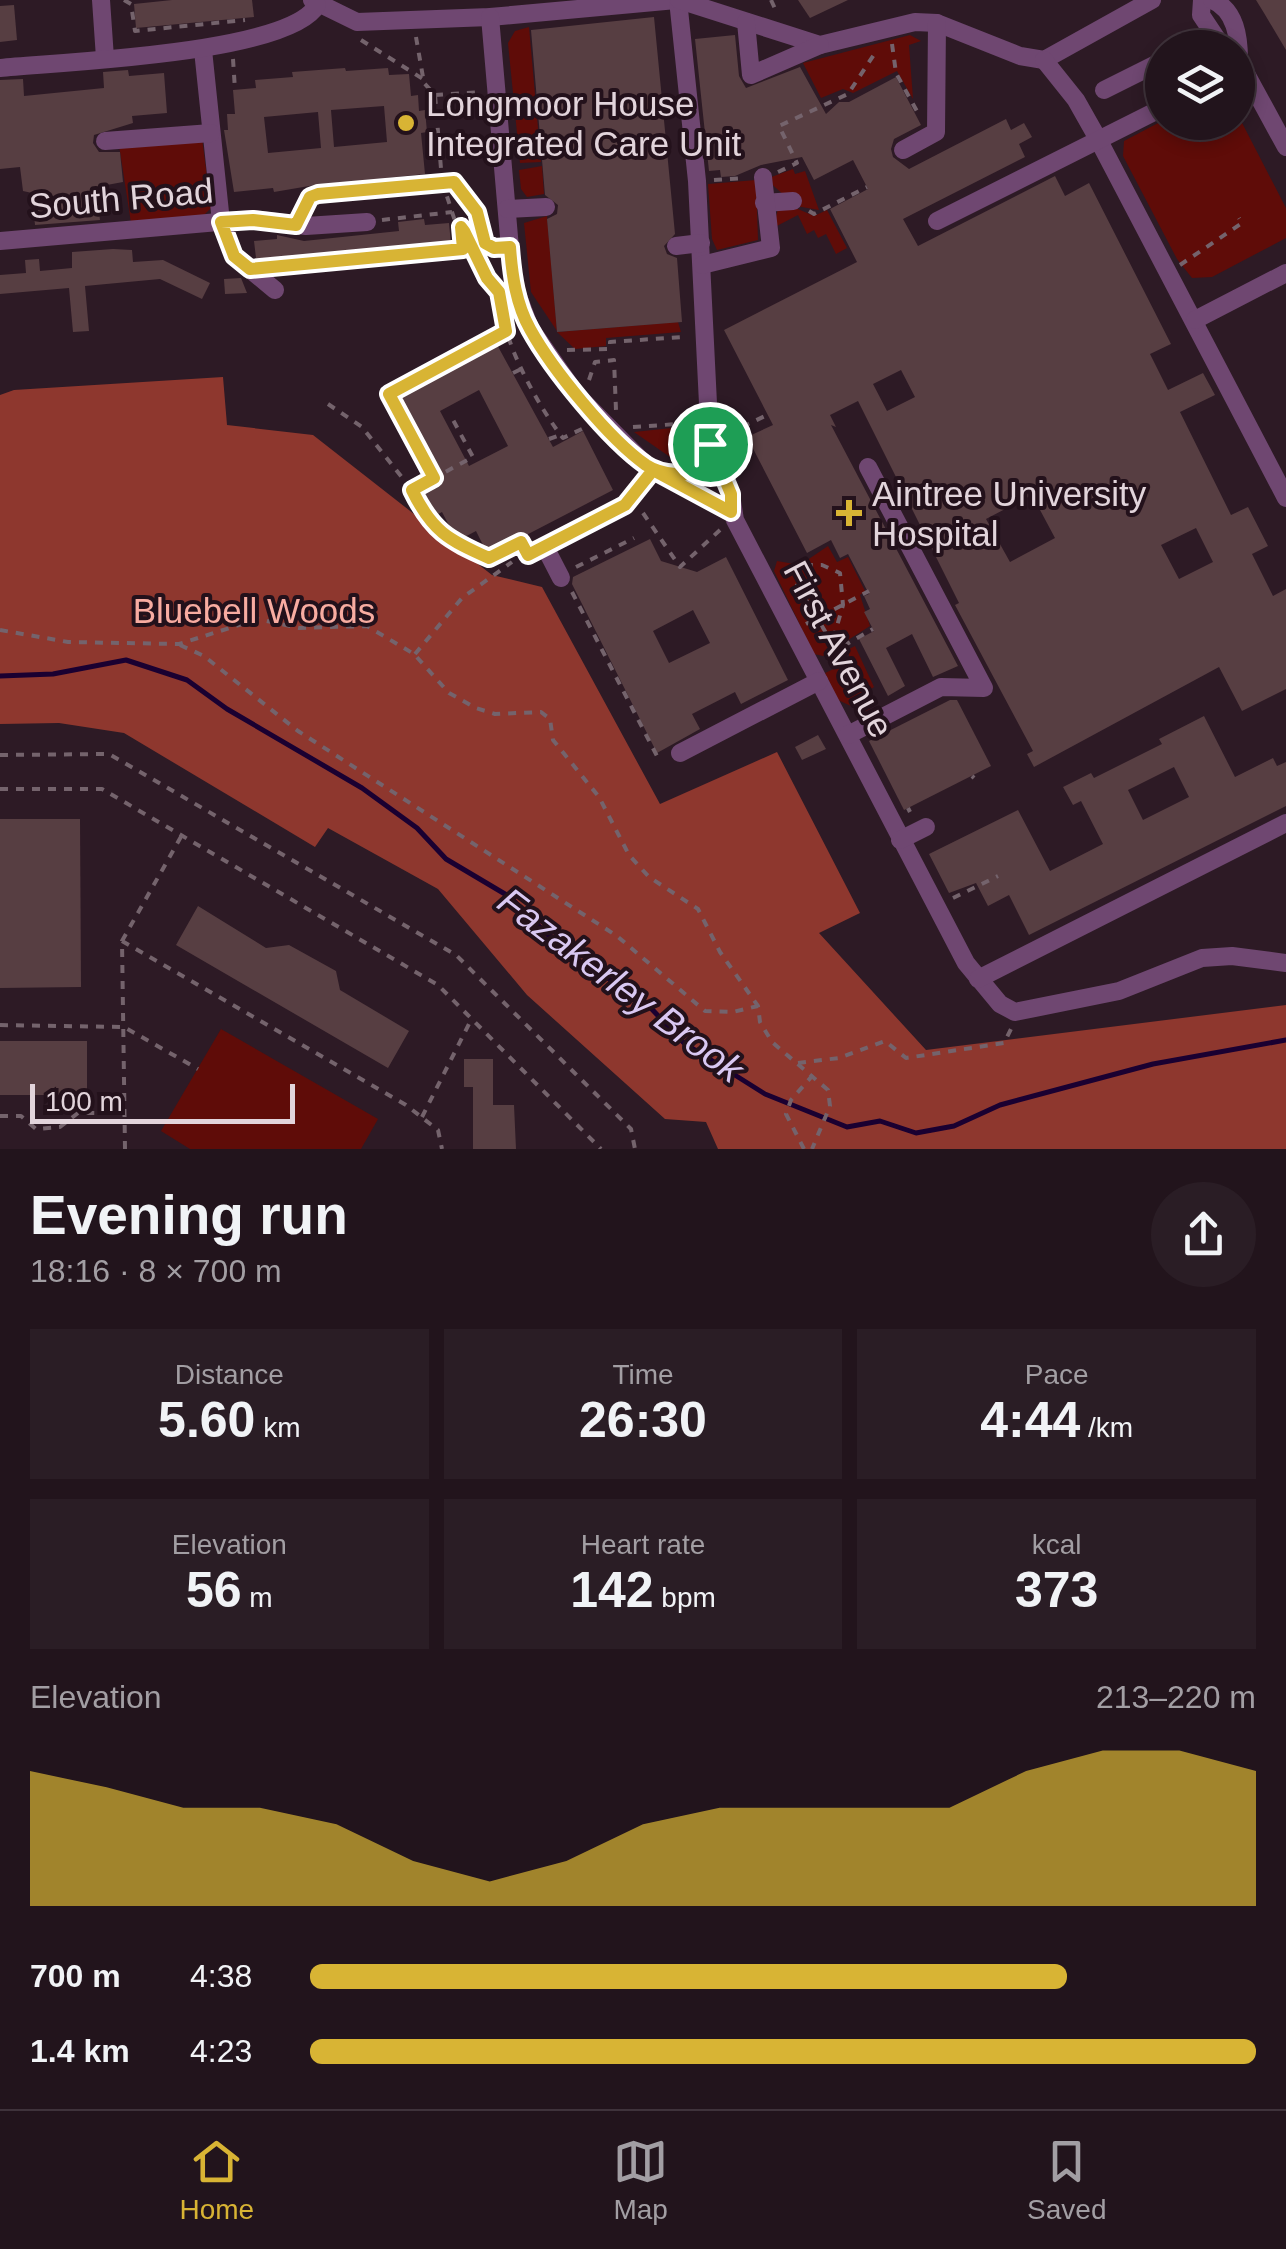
<!DOCTYPE html>
<meta charset="utf-8">
<style>
body{margin:0;font-family:Arial,sans-serif;background:#2a1d25;color:#f1f3f6;height:100vh;display:flex;flex-direction:column;font-size:38px;white-space:nowrap}
*{box-sizing:border-box;margin:0}
p{font-size:32px;color:#a29ea3}
.icon{flex:none;width:55px;height:55px;fill:none;stroke:currentColor;stroke-width:2;stroke-linecap:round;stroke-linejoin:round}
.map{position:relative;height:1149px;overflow:hidden}
.panel{display:flex;flex-direction:column;background:#22141c;flex:1}
.panel>*{flex:none}
.fabs{position:absolute;left:1145px;top:30px;display:grid;gap:20px}
.fabs a{display:grid;place-items:center;width:110px;height:110px;border-radius:50%;background:#22141c;box-shadow:0 5px 15px #0003,0 0 0 2px #3f333b;font-size:50px}
.scale{position:absolute;left:30px;bottom:25px;width:265px;box-sizing:border-box;padding-left:10px;border:5px solid #e2d4db;border-top:0;font-size:28px;line-height:35px;white-space:nowrap;color:#e2d4db;-webkit-text-stroke:8px #23111b;paint-order:stroke}
.pin{position:absolute;display:grid;place-items:center;width:85px;height:85px;color:#fff;margin:-42px;border:5px solid #fff;border-radius:50%;box-shadow:0 2px 10px #0007}
.round{display:grid;place-items:center;flex:none;width:105px;height:105px;border-radius:52px;background:#2a1d25}
.overview{display:flex;align-items:center;justify-content:space-between;height:170px;padding:0 30px}
h1{font-size:55px;font-weight:600;line-height:75px}
.stats{display:grid;grid-template-columns:repeat(3,1fr);gap:15px;height:170px;padding:10px 30px}
.stats div{display:grid;align-content:center;border-radius:0px;background:#2a1d25;text-align:center}
.stats b{font-size:50px;font-weight:600}
.stats small{font-size:28px;font-weight:400}
.stats p{font-size:28px}
.chart{height:280px;padding:20px 30px}
.chart p{display:flex;justify-content:space-between}
.chart svg{width:100%;height:180px;margin-top:10px;fill:#d8b434;opacity:.7}
ul{padding:0 30px;list-style:none;font-size:32px}
li{display:grid;grid-template-columns:160px 120px 1fr;align-items:center;height:75px}
li i{height:25px;border-radius:12px;background:#d8b434}
.dock{display:flex;justify-content:space-around;align-items:center;height:140px;border-top:2px solid #3f333b;background:#22141c;font-size:28px;color:#a29ea3}
.dock a{display:grid;justify-items:center;gap:5px}
.dock .on{color:#d8b434}
.map>svg:first-child{display:block}
</style>
<div class="map">
<svg width="1286" height="1149" viewBox="0 0 1286 1149">
<rect width="100%" height="100%" fill="#2d1a25"/>
<g fill="#5f0c08">
<polygon points="529,27 541,162 520,163 508,43 515,31"/>
<polygon points="910,35 921,41 909,45 913,99 897,71 853,93 843,89 821,98 803,63"/>
<polygon points="1238,115 1286,208 1286,238 1212,277 1192,278 1177,259 1123,156 1124,141 1162,121 1238,122"/>
<polygon points="202,138 211,208 204,215 131,223 119,145"/>
<polygon points="542,166 544,194 527,197 521,189 519,170"/>
<polygon points="793,169 795,174 805,171 819,210 796,206 766,179"/>
<polygon points="756,180 758,240 717,250 712,239 708,184"/>
<polygon points="778,209 798,209 814,216 827,210 847,248 836,254 826,234 818,238 814,230 807,234 798,215 773,228"/>
<polygon points="547,216 557,331 531,292 524,223"/>
<polygon points="678,322 681,332 606,338 606,346 575,349 557,332"/>
<polygon points="700,425 701,450 695,466 683,466 634,432"/>
<polygon points="828,546 837,562 848,557 865,591 860,595 870,626 823,656 814,654 774,571 777,561 800,565"/>
<polygon points="855,646 874,687 863,694 870,709 864,712 838,700 825,673 851,661 847,650"/>
<polygon points="221,1029 378,1119 361,1149 190,1149 161,1131"/>
</g>
<polygon fill="#8e372e" points="223,377 227,425 313,435 492,575 542,587 660,804 777,752 860,913 819,933 926,1050 1286,1005 1286,1149 718,1149 706,1122 665,1119 527,995 438,889 328,828 315,847 124,733 59,723 0,724 0,395 14,390"/>
<g fill="none" stroke-linecap="round" stroke-linejoin="round">
<polyline stroke="#1a0031" stroke-width="5" points="0,676 53,674 126,660 187,680 227,709 362,788 417,828 446,859 510,897 548,935 586,955 609,979 646,1003 684,1043 765,1094 847,1127 880,1121 916,1133 954,1126 1000,1105 1153,1064 1286,1040"/>
</g>
<g fill="#573e42" fill-rule="evenodd">
<polygon points="172,0 252,0 254,17 136,28 134,4"/>
<polygon points="798,0 848,0 810,18"/>
<polygon points="1256,0 1286,0 1286,50 1264,13"/>
<polygon points="14,5 17,40 0,42 0,6"/>
<polygon points="654,17 675,234 664,246 667,254 677,258 682,322 557,332 547,219 557,214 558,205 545,195 531,30"/>
<path d="M 735,35 L 739,76 L 746,88 L 800,67 L 826,114 L 839,102 L 849,102 L 896,77 L 921,125 L 894,139 L 891,149 L 893,157 L 909,169 L 1006,119 L 1011,130 L 1024,123 L 1032,137 L 1019,144 L 1025,157 L 903,219 L 918,246 L 1055,176 L 1065,196 L 1089,183 L 1171,344 L 1150,354 L 1168,390 L 1203,373 L 1215,395 L 1180,412 L 1231,515 L 1248,507 L 1268,546 L 1252,554 L 1273,596 L 1286,589 L 1286,689 L 1242,711 L 1219,667 L 1034,767 L 1027,754 L 1033,751 L 955,605 L 959,603 L 858,401 L 830,415 L 836,427 L 831,425 L 958,666 L 933,677 L 912,634 L 886,648 L 905,686 L 888,696 L 859,639 L 874,631 L 864,612 L 870,609 L 864,596 L 869,594 L 848,554 L 840,558 L 831,540 L 807,553 L 747,437 L 773,425 L 724,330 L 857,262 L 830,209 L 868,189 L 853,160 L 814,180 L 802,157 L 761,165 L 735,176 L 721,177 L 720,170 L 709,171 L 695,39 ZM 901,370 L 915,397 L 887,411 L 873,384 ZM 1032,495 L 1055,538 L 1010,562 L 986,519 ZM 1196,528 L 1213,562 L 1179,579 L 1161,545 Z"/>
<path d="M 345,68 L 346,71 L 388,68 L 389,75 L 409,74 L 411,96 L 418,95 L 419,111 L 425,110 L 427,132 L 421,133 L 425,174 L 386,178 L 386,182 L 338,182 L 339,188 L 321,189 L 321,184 L 274,192 L 273,188 L 234,192 L 224,130 L 228,130 L 227,114 L 235,114 L 233,90 L 256,88 L 255,80 L 293,77 L 292,72 ZM 384,106 L 387,142 L 334,147 L 331,110 ZM 318,112 L 321,148 L 268,153 L 264,117 Z"/>
<polygon points="128,70 129,76 164,73 167,113 132,116 133,123 94,135 93,143 99,152 120,152 123,182 96,187 100,220 35,225 32,193 23,191 20,167 0,169 0,80 23,79 24,96 104,88 103,72"/>
<polygon points="424,219 425,225 449,223 451,244 346,258 346,254 280,262 256,258 254,241 277,239 277,235 304,241 399,231 398,222"/>
<polygon points="113,249 132,250 133,262 163,260 210,283 202,299 160,279 85,286 89,331 73,332 69,288 0,294 0,275 26,273 25,260 39,259 40,271 72,268 72,252"/>
<polygon points="241,278 247,293 225,294 224,279"/>
<path d="M 495,341 L 553,447 L 583,431 L 613,490 L 488,555 L 476,531 L 457,541 L 442,512 L 429,519 L 416,493 L 437,482 L 394,395 ZM 479,390 L 508,446 L 469,466 L 440,411 Z"/>
<path d="M 650,539 L 661,561 L 697,572 L 726,557 L 788,680 L 741,704 L 735,692 L 692,714 L 700,729 L 657,753 L 572,584 L 573,577 ZM 693,610 L 710,643 L 669,663 L 653,631 Z"/>
<polygon points="950,700 957,700 991,766 904,810 869,741"/>
<path d="M 1204,716 L 1235,777 L 1273,758 L 1277,766 L 1286,762 L 1286,806 L 1029,935 L 1009,895 L 988,906 L 976,883 L 949,893 L 929,854 L 1018,810 L 1050,871 L 1103,844 L 1081,801 L 1073,805 L 1063,787 L 1091,773 L 1094,778 L 1162,744 L 1159,739 ZM 1174,767 L 1189,797 L 1143,820 L 1128,790 Z"/>
<polygon points="818,735 826,749 802,760 795,747"/>
<polygon points="0,819 80,819 81,987 0,988"/>
<polygon points="198,906 266,948 289,945 336,971 340,990 409,1031 388,1068 176,945"/>
<rect x="0" y="1041" width="87" height="54"/>
<polygon points="464,1059 493,1059 493,1105 514,1105 516,1149 473,1149 473,1087 464,1087"/>
</g>
<g fill="none" stroke-linecap="round" stroke-linejoin="round">
<g stroke="#74636c" stroke-width="4" stroke-dasharray="8 8" stroke-linecap="butt">
<polyline points="124,0 131,4 135,31 245,20"/>
<polyline points="771,0 777,13"/>
<path d="M 416,37 L 424,83 L 435,95 L 442,181 C 474,183 477,219 485,243 L 493,247"/>
<polyline points="361,40 423,79"/>
<polyline points="892,44 896,73 918,113"/>
<polyline points="233,59 235,90"/>
<polyline points="435,95 481,92"/>
<polyline points="778,172 797,163 779,126 848,94 877,50"/>
<polyline points="714,180 744,178"/>
<polyline points="305,207 311,197 319,194 442,181 454,218 499,292"/>
<polyline points="809,211 814,214 867,187"/>
<polyline points="382,220 452,212"/>
<polyline points="1180,265 1242,223 1239,218"/>
<polyline points="276,266 463,249 461,232"/>
<path d="M 502,306 C 503,343 540,409 563,438 L 584,428"/>
<polyline points="567,350 610,349 610,342 682,337"/>
<polyline points="513,373 523,368"/>
<polyline points="589,380 595,362 614,360 616,410"/>
<polyline points="328,404 362,427 412,490 473,457 452,418"/>
<polyline points="727,421 742,427 748,447"/>
<polyline points="633,427 693,423"/>
<polyline points="742,427 765,416"/>
<polyline points="549,439 560,435"/>
<polyline points="732,454 751,446"/>
<polyline points="434,478 389,394 507,331"/>
<path d="M 412,490 C 432,531 448,540 489,558 L 514,546"/>
<polyline points="643,513 680,567 720,530"/>
<polyline points="576,567 634,538"/>
<polyline points="572,592 657,756 662,753"/>
<polyline points="806,624 869,591"/>
<polyline points="0,630 68,642 179,644 258,619 299,628 367,626 414,654 449,693 476,708 495,714 541,712 550,719 553,740 599,797 629,855 649,877 698,909 720,952 758,1006 760,1022 772,1042 828,1090 830,1106 812,1149"/>
<polyline points="180,645 204,656 298,731 617,936 705,1011 733,1012 758,1006"/>
<polyline points="415,654 462,598 512,562"/>
<polyline points="829,654 843,605 840,573 822,565 800,565 797,585 831,641"/>
<polyline points="829,654 873,629"/>
<polyline points="0,755 109,754 456,955 631,1129 635,1149"/>
<polyline points="972,776 974,778"/>
<polyline points="0,789 102,789 438,985 601,1149"/>
<polyline points="908,808 910,812"/>
<polyline points="953,898 998,876"/>
<polyline points="122,941 406,1105 438,1130 442,1149"/>
<polyline points="0,1025 124,1027 198,1069"/>
<polyline points="798,1063 839,1058 885,1041 906,1058 1004,1043 1012,1027"/>
<polyline points="0,1116 21,1116 36,1129 60,1127 78,1113 124,1113"/>
<polyline points="422,1117 472,1018"/>
<polyline points="125,1149 122,941 182,835"/>
<polyline points="804,1149 786,1114 791,1100 813,1075"/>
</g>
<g stroke="#6f4771" stroke-width="18">
<polyline points="101,0 105,58"/>
<polyline points="312,0 357,22 490,17 676,0"/>
<polyline points="678,0 697,181 710,444 731,495 735,520 966,963 1000,1004 1015,1012 1119,991 1202,958 1232,956 1286,963"/>
<polyline points="679,0 820,45 915,22 937,23 1020,56 1044,60 1152,0"/>
<polyline points="1202,0 1201,15 1223,48"/>
<path d="M 1212,0 C 1236,10 1239,38 1239,60"/>
<polyline points="490,17 513,283 530,328 576,394 647,466 731,512"/>
<polyline points="746,22 751,75 820,45"/>
<polyline points="203,50 221,222 234,256 275,290"/>
<polyline points="1238,59 1286,147"/>
<polyline points="1044,60 1076,100 1098,139 1286,498"/>
<path d="M 0,68 C 58,62 291,54 317,5"/>
<polyline points="1104,90 1162,61"/>
<polyline points="105,141 211,133"/>
<polyline points="903,150 936,132 937,23"/>
<polyline points="764,203 793,201"/>
<polyline points="507,209 546,207"/>
<polyline points="937,221 1162,108"/>
<polyline points="0,241 253,219 306,226 367,222"/>
<polyline points="676,246 701,243"/>
<polyline points="702,265 771,248 763,177"/>
<polyline points="1195,320 1286,273"/>
<polyline points="669,472 693,475 705,471 710,444"/>
<polyline points="545,547 561,578"/>
<polyline points="528,555 625,505 653,470"/>
<polyline points="848,735 941,687 984,688 868,467"/>
<polyline points="680,753 819,681"/>
<polyline points="900,840 926,827"/>
<polyline points="978,979 1286,823"/>
</g>
</g>
<g fill="none" stroke-linecap="round" stroke-linejoin="round">
<defs>
<path id="route" d="M 454,182 L 477,212 L 485,243 L 494,248 L 510,247 C 512,275 516,304 530,329 C 552,369 609,439 646,465 C 661,475 689,477 705,471 L 710,444 L 731,494 L 731,512 L 653,470 L 625,505 L 528,555 L 521,542 L 489,558 C 448,540 432,531 412,490 L 434,478 L 389,394 L 506,331 L 499,292 L 487,278 L 464,231 L 461,227 L 463,249 L 250,269 L 234,256 L 221,222 L 253,220 L 296,225 L 310,197 L 318,194 Z"/>
</defs>
<use href="#route" stroke="#fff" stroke-width="20"/>
<use href="#route" stroke="#d8b434" stroke-width="12"/>
</g>
<g fill="#d8b434" stroke="#23111b" stroke-width="4">
<circle cx="406" cy="123" r="10"/>
<path d="M844 498h10v10h10v10h-10v10h-10v-10h-10v-10h10z"/>
</g>
<g text-anchor="middle" dominant-baseline="central" stroke-width="8" stroke-linejoin="round" paint-order="stroke">
<g font-size="35" fill="#e2d4db" stroke="#23111b" text-anchor="start">
<text x="426" y="103">Longmoor House<tspan x="426" dy="40">Integrated Care Unit</tspan></text>
<text x="872" y="493">Aintree University<tspan x="872" dy="40">Hospital</tspan></text>
</g>
<g font-size="35" fill="#e2d4db" stroke="#23111b">
<text transform="translate(121 198) rotate(-5)">South Road</text>
<text transform="translate(839 649) rotate(62)">First Avenue</text>
</g>
<g font-size="35" fill="#f8aca1" stroke="#23111b">
<text x="254" y="610">Bluebell Woods</text>
</g>
<g font-size="38" font-style="italic" fill="#d9c8f2" stroke="#23111b">
<text transform="translate(621 985) rotate(37)">Fazakerley Brook</text>
</g>
</g>
</svg>
<div class="fabs">
<a><svg class="icon" aria-label="layers" viewBox="0 0 24 24"><path d="M12 4l9 5-9 5-9-5zM3 14l9 5 9-5"/></svg></a>
</div>
<div class="scale">100 m</div>
<div class="pin" style="left:710px;top:444px;background:#1e9e55"><svg class="icon" aria-label="arrive" viewBox="0 0 24 24"><path d="M6 21V4h12l-3 4 3 4H6"/></svg></div>
</div>
<section class="panel">
<div class="overview"><div><h1>Evening run</h1><p>18:16 · 8 × 700 m</p></div><a class="round"><svg class="icon" aria-label="share" viewBox="0 0 24 24"><path d="M12 15V3M7 8l5-5 5 5M5 13v7h14v-7"/></svg></a></div>
<div class="stats">
<div><p>Distance</p><b>5.60<small> km</small></b></div>
<div><p>Time</p><b>26:30</b></div>
<div><p>Pace</p><b>4:44<small> /km</small></b></div>
</div>
<div class="stats">
<div><p>Elevation</p><b>56<small> m</small></b></div>
<div><p>Heart rate</p><b>142<small> bpm</small></b></div>
<div><p>kcal</p><b>373</b></div>
</div>
<div class="chart"><p><span>Elevation</span>213–220 m</p>
<svg viewBox="0 0 160 44" preserveAspectRatio="none"><path d="M0 44V11L10 15L20 20L30 20L40 24L50 33L60 38L70 33L80 24L90 20L100 20L110 20L120 20L130 11L140 6L150 6L160 11V44z"/></svg>
</div>
<ul>
<li><b>700 m</b>4:38<i style="width:80%"></i></li>
<li><b>1.4 km</b>4:23<i style="width:100%"></i></li>
</ul>
</section>
<nav class="dock">
<a class="on"><svg class="icon" aria-label="home" viewBox="0 0 24 24"><path d="M3 11l9-7 9 7M6 9v11h12V9"/></svg>Home</a>
<a><svg class="icon" aria-label="map" viewBox="0 0 24 24"><path d="M3 6l6-2 6 2 6-2v14l-6 2-6-2-6 2zM9 4v14M15 6v14"/></svg>Map</a>
<a><svg class="icon" aria-label="saved" viewBox="0 0 24 24"><path d="M7 4h10v16l-5-4-5 4z"/></svg>Saved</a>
</nav>
